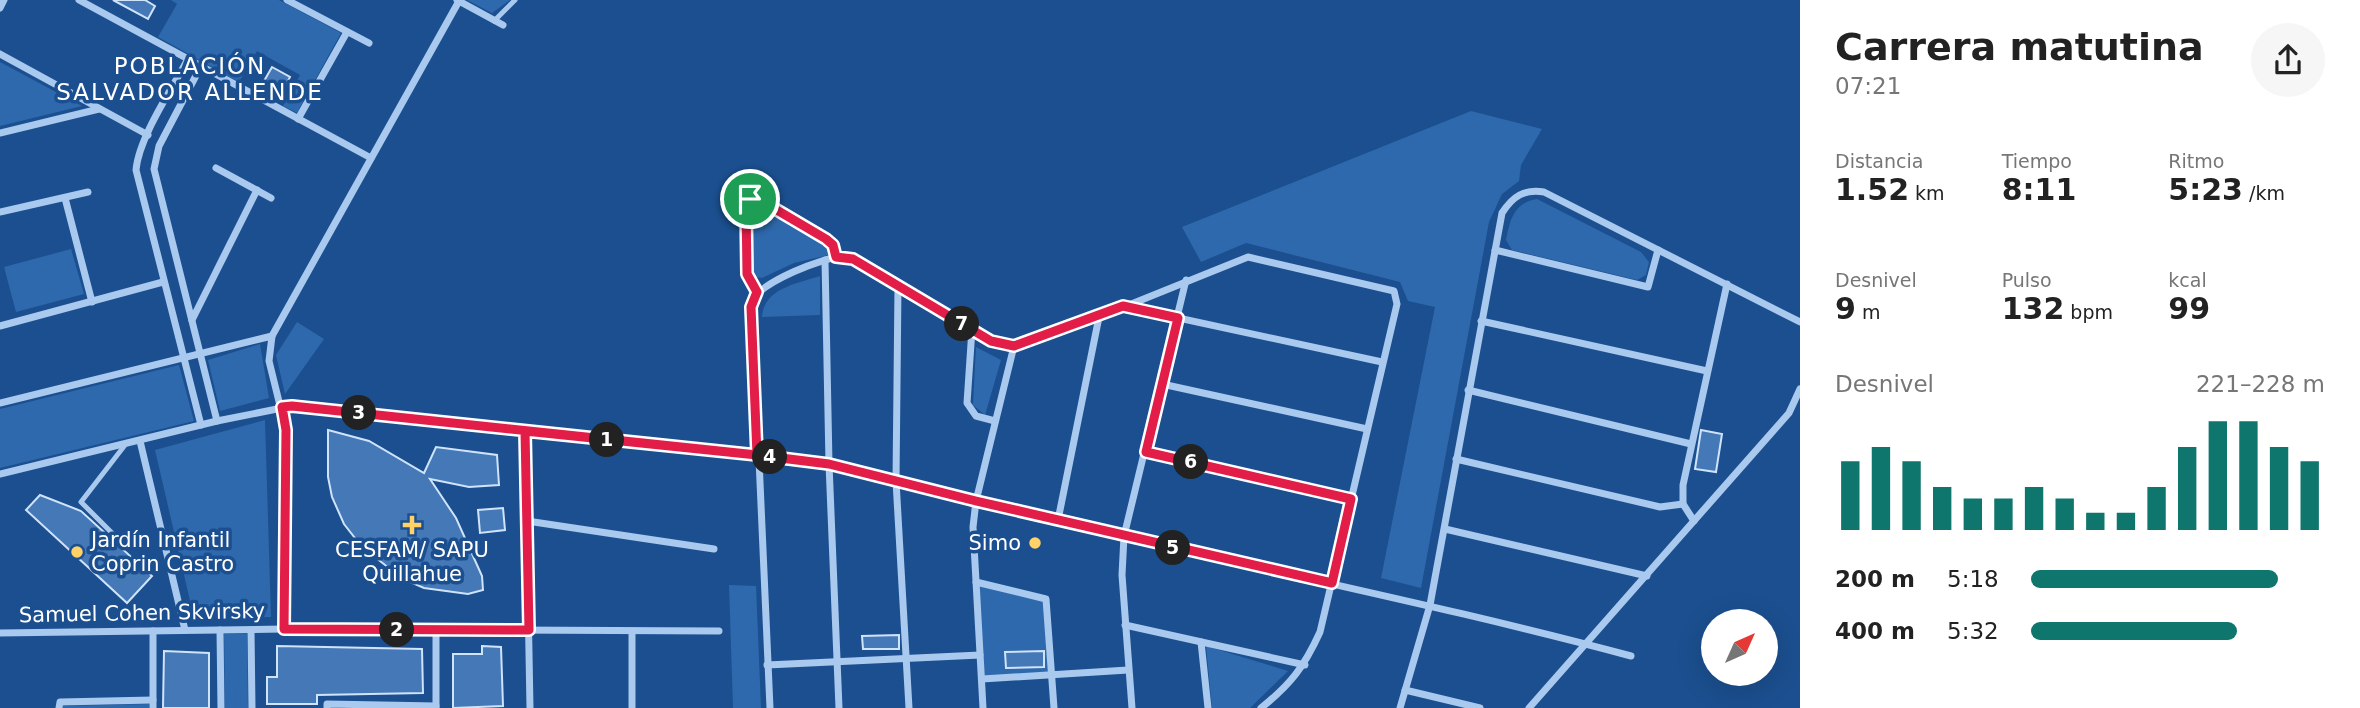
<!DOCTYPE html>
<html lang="es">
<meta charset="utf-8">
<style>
body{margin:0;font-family:"DejaVu Sans",sans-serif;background:#f6f6f6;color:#222;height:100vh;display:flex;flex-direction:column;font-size:26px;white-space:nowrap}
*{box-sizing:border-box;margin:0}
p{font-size:23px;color:#767676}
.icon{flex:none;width:38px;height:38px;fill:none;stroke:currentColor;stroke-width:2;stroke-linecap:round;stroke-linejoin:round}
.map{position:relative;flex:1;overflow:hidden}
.side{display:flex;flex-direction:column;background:#fff;width:560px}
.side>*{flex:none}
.needle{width:46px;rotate:45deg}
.buttons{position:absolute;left:1701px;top:609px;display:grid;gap:14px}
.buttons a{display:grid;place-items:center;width:77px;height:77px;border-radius:50%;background:#fff;box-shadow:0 7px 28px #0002;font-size:35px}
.pin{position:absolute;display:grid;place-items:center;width:60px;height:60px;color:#fff;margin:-30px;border:4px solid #fff;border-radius:50%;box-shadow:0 2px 7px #0007}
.km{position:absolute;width:35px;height:35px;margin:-18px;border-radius:50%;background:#222;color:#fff;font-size:19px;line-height:35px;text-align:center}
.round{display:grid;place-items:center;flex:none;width:74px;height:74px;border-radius:37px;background:#f6f6f6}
.overview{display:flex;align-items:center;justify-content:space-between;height:119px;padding:0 35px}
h1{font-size:38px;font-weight:800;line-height:52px}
.stats{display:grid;grid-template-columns:repeat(3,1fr);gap:10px;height:119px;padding:7px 35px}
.stats div{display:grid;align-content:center}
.stats b{font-size:30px;font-weight:800}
.stats small{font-size:19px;font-weight:400}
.stats p{font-size:19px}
.chart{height:196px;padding:14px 35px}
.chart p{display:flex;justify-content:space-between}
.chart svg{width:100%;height:126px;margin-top:7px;stroke:#0f766e;stroke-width:6}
ul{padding:0 35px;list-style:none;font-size:23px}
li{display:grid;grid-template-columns:112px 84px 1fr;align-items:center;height:52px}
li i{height:18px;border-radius:9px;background:#0f766e}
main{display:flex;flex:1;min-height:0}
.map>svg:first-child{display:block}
</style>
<main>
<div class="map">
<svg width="1800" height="708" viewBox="0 0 1800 708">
<rect width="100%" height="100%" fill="#1b4f8f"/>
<g fill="#2e69ad">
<polygon points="171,0 279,0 341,33 297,113 283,106 300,75 257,51 239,82 158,37 177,4"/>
<polygon points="467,0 510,0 492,13"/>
<polygon points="0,62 82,106 0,126"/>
<polygon points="1471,111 1542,129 1521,165 1519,181 1502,194 1489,222 1421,588 1381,578 1435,307 1408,301 1400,282 1246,243 1201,262 1182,227"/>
<path d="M 1537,199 L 1641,252 L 1649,262 L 1646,275 L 1637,280 L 1512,250 L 1506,240 C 1510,219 1514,203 1537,199 Z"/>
<polygon points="760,206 830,247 833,254 794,263 762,278 755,277 751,272 753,208"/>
<polygon points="71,249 84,294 16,312 4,267"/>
<path d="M 820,276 L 820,315 L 762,317 C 764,288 796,284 820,276 Z"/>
<polygon points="297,322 324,339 285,394 276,355"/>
<polygon points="260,344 269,398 220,411 208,360"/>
<polygon points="976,347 1001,360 985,415 973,405"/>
<polygon points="179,365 194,421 0,468 0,409"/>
<polygon points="265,420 271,617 194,618 155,450"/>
<polygon points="977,583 1045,600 1051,673 982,678"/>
<polygon points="729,585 756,586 761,708 733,708"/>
<polygon points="224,634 247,634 248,708 225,708"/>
<polygon points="1206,646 1288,671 1250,708 1212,708"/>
<polygon points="149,704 149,708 63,708 63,706"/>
</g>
<g fill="#4478b7" stroke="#cfe3fa" stroke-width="2">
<polygon points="113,0 145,0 155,6 148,19"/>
<polygon points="272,67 290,77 283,91 264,81"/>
<polygon points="328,430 369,441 424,473 436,447 497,455 499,485 469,487 430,479 456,518 482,576 483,590 468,594 424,588 403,579 362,547 344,524 332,497 328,477"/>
<polygon points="1701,430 1722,434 1716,472 1695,469"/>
<polygon points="40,495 81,511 152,576 127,603 26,510"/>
<polygon points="503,508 505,530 480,533 478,510"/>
<polygon points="899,635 899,649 863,649 862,636"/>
<polygon points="277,646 422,649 423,693 317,695 317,704 267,704 267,677 277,677"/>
<polygon points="482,646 501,647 503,706 453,708 453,654 482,654"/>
<polygon points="164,651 209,653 209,708 163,708"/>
<polygon points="1044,651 1044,667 1006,668 1005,652"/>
</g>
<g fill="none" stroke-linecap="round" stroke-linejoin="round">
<g stroke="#a9c9ee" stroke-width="5">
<polyline points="494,21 515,0"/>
<polyline points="119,540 81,502 125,445"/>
</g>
<g stroke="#a9c9ee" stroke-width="7">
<polyline points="79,0 371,158"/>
<polyline points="287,0 369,43"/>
<polyline points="457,0 503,25"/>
<polyline points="0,8 4,0"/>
<polyline points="0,54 148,135"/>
<path d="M 188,59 C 172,89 139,137 136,170 L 201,425"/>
<polyline points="201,66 159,146 154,169 217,421"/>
<polyline points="298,119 347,32"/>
<polyline points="0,133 99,109"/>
<polyline points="216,168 271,198"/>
<polyline points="65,198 92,302"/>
<polyline points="0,212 88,192"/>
<polyline points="1495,250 1648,287 1658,250"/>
<polyline points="825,260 829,464 839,708"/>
<polyline points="898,286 896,481 909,708"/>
<polyline points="757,292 747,274 746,205 750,199 759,200 826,239 833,245 836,257"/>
<polyline points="1123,306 1382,362"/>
<polyline points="192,320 257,190"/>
<polyline points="1481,321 1707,371"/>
<polyline points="0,326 163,282"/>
<polyline points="972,329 967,403 976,416 995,421"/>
<polyline points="1162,384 1367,429"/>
<polyline points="1468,390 1691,444"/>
<polyline points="0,403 272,336"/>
<polyline points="525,431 530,708"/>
<polyline points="140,441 185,630"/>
<polyline points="1146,452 1351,499"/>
<polyline points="1456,459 1660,507 1683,504"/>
<path d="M 0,474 L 217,421 L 292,406 L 757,455 C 885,471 1010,509 1135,539 C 1301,578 1467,612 1631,656"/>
<polyline points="1058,520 1099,317"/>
<polyline points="527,521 714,549"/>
<polyline points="1694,521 1683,504 1683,485 1727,284"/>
<polyline points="1445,529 1647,576"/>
<polyline points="976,582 1046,599 1054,708"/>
<polyline points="1125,625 1305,665"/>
<polyline points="284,629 286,430 269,361 272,336 459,1"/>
<polyline points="220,630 221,708"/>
<polyline points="251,630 252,708"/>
<polyline points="436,630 436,708"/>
<polyline points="153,631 153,708"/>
<polyline points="632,631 632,708"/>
<polyline points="0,633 284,629 719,631"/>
<polyline points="1201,642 1208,708"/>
<polyline points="767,665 980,655"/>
<polyline points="982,679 1128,670"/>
<polyline points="1405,690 1480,708"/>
<polyline points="59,708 60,702 153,700"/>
<polyline points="327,708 327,704 436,706"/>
<path d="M 770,708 L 752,301 C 761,282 823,257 845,256 L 991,341 L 1014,346 L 1099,317 L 1248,257 L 1394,291 L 1397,304 L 1320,632 C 1304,667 1291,684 1261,708"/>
<polyline points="983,708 973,527 976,501 1014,346"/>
<polyline points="1132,708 1122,575 1124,536 1186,280"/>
<path d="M 1400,708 L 1430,605 L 1502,213 C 1513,196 1524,189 1544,192 L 1800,322"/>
<polyline points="1529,708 1789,413 1800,389"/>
</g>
</g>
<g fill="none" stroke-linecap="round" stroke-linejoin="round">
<defs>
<polyline id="route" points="750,199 746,205 747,274 757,292 751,307 757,455 525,431 529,630 284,629 286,430 282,407 292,406 757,455 829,464 976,501 1332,583 1351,499 1146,452 1178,318 1123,306 1014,346 991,341 853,259 836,257 833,245 826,239 760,200 750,199"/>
</defs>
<use href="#route" stroke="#fff" stroke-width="14"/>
<use href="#route" stroke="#e11d48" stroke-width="9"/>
</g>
<g fill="#ffd166" stroke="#1b4f8f" stroke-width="2.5">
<path d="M408.5 514.5h7v7h7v7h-7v7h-7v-7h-7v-7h7z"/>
<circle cx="1035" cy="543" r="7"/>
<circle cx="77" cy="552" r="7"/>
</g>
<g text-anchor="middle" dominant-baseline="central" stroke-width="7" stroke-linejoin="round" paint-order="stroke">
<g font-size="21" fill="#fff" stroke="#1b4f8f" text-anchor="start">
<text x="91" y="540">Jardín Infantil<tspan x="91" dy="24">Coprin Castro</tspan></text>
<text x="1021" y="543" text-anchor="end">Simo</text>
<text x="412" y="550" text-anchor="middle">CESFAM/ SAPU<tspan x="412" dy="24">Quillahue</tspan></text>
</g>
<g font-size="21" fill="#fff" stroke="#1b4f8f">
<text transform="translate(142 613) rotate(-1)">Samuel Cohen Skvirsky</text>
</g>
<g font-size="23" letter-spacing="2" fill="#fff" stroke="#1b4f8f">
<text x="190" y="66">POBLACIÓN<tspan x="190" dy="26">SALVADOR ALLENDE</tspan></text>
</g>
</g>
</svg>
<div class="buttons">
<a><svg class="needle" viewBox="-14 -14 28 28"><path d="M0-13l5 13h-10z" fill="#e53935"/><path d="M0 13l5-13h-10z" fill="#767676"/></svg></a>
</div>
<div class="pin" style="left:750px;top:199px;background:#1e9e55"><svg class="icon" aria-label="arrive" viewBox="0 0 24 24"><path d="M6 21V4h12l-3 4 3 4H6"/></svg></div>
<b class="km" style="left:607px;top:440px">1</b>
<b class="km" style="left:397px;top:630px">2</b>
<b class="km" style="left:359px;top:413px">3</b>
<b class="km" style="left:770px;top:457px">4</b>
<b class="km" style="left:1173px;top:548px">5</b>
<b class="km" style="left:1191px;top:462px">6</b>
<b class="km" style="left:962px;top:324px">7</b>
</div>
<section class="side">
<div class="overview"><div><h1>Carrera matutina</h1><p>07:21</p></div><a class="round"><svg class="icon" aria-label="share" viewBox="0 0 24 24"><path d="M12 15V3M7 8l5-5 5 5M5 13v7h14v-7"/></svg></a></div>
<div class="stats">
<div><p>Distancia</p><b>1.52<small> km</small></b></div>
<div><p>Tiempo</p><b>8:11</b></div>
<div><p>Ritmo</p><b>5:23<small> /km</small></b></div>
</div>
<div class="stats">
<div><p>Desnivel</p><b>9<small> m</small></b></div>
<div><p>Pulso</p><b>132<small> bpm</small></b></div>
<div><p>kcal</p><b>99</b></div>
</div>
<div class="chart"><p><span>Desnivel</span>221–228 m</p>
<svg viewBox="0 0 160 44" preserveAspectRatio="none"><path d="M5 44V20M15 44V15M25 44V20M35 44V29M45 44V33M55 44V33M65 44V29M75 44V33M85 44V38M95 44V38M105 44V29M115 44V15M125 44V6M135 44V6M145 44V15M155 44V20"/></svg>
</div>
<ul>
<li><b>200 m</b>5:18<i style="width:84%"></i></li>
<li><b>400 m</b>5:32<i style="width:70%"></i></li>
</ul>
</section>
</main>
